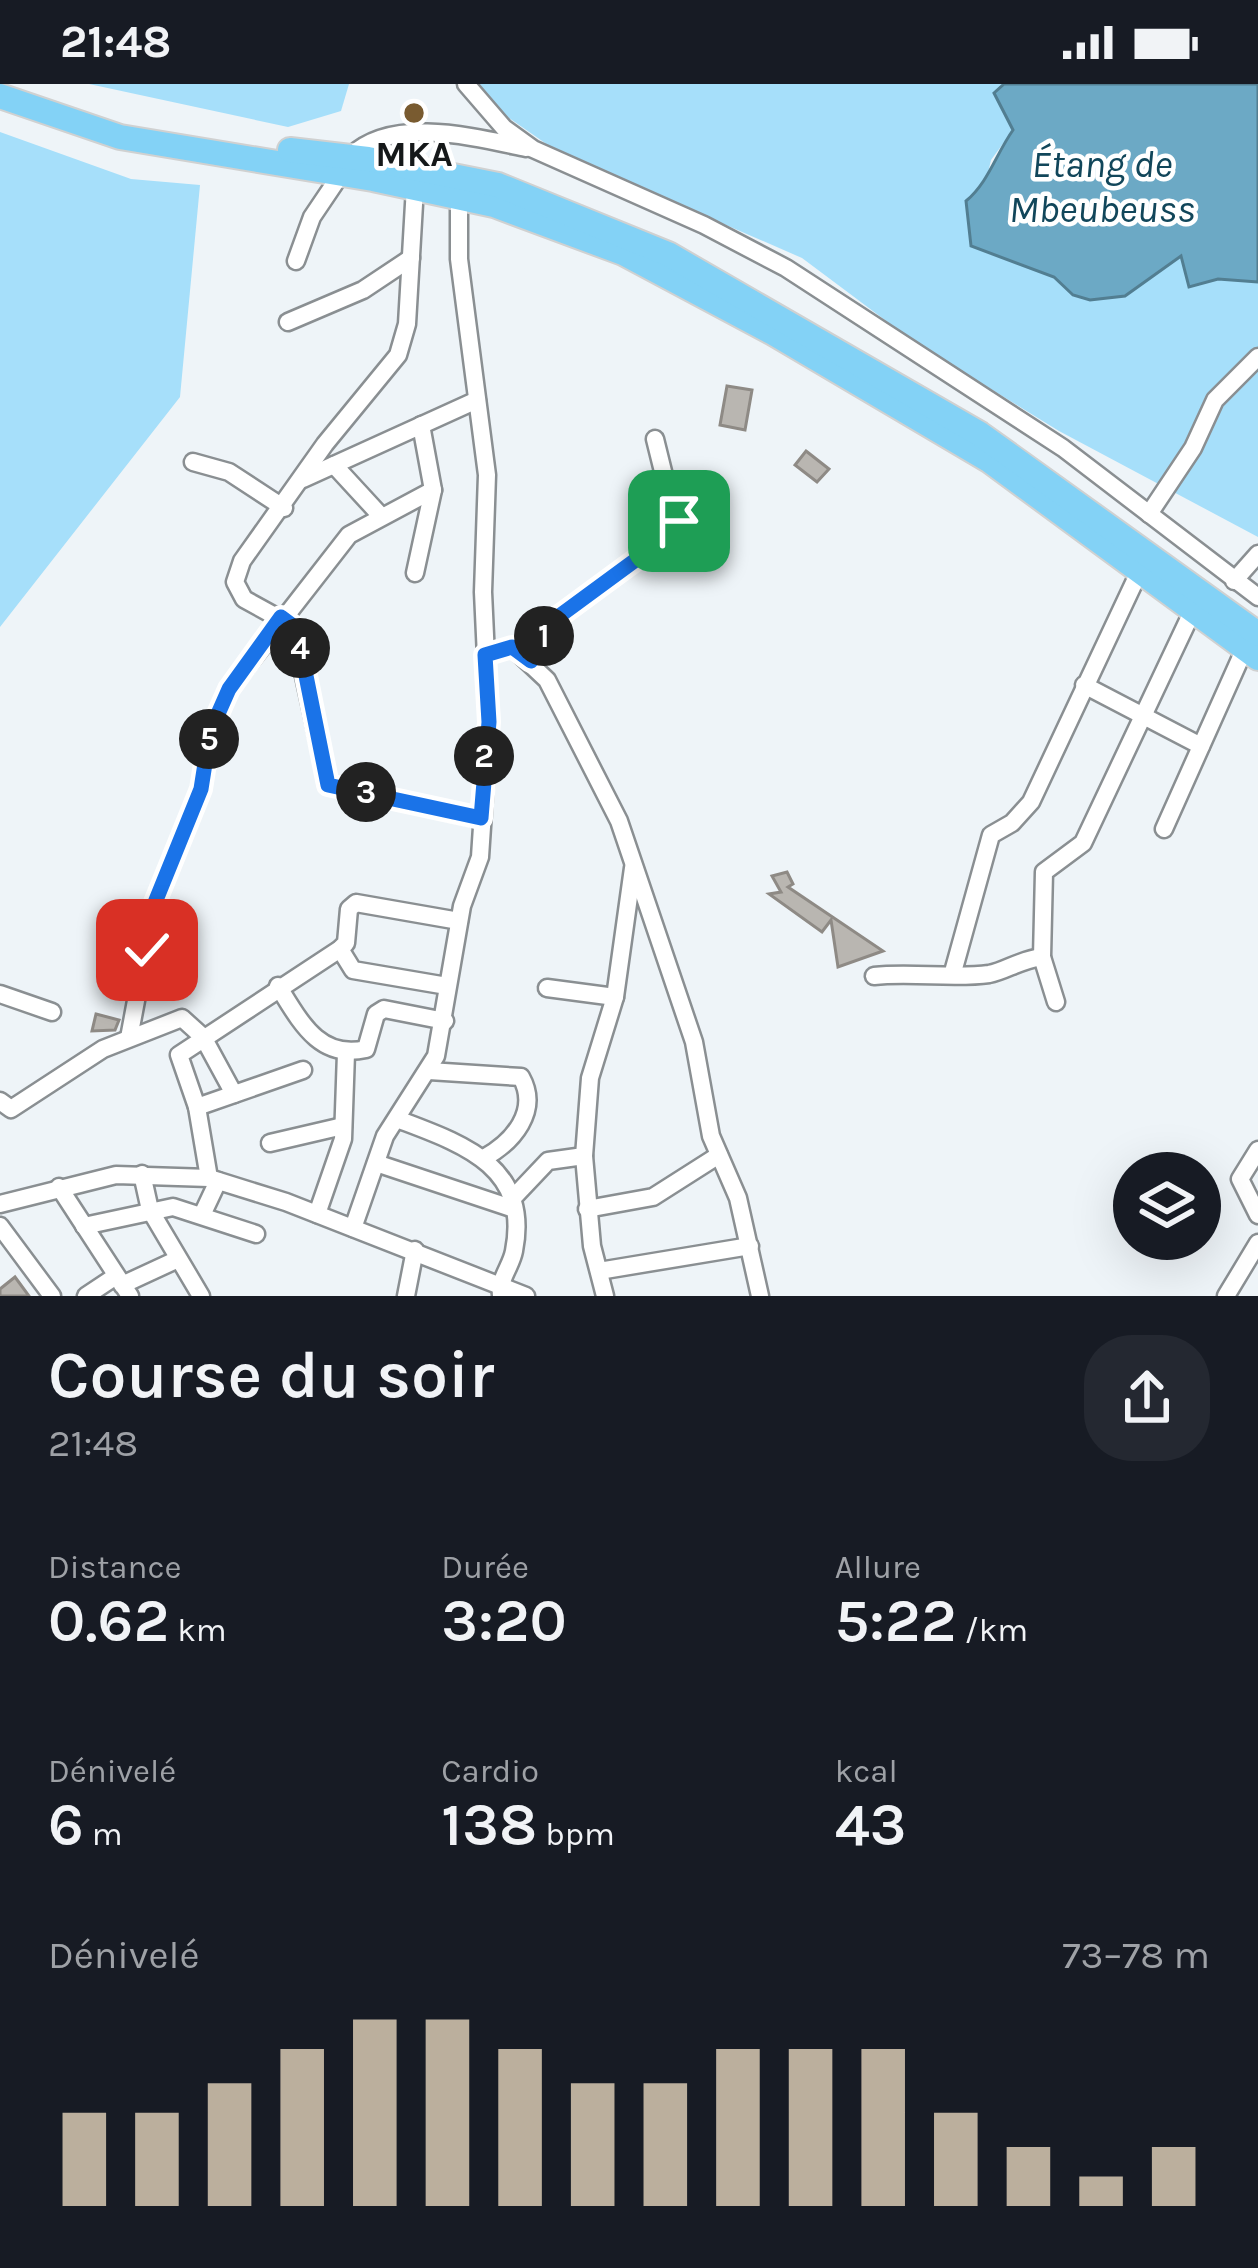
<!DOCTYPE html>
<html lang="fr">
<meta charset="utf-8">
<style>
body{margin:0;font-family:Karla,sans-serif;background:#242831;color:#f1f3f6;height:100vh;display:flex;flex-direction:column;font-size:45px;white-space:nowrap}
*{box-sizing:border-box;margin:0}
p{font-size:39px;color:#9ea1a6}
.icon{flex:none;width:66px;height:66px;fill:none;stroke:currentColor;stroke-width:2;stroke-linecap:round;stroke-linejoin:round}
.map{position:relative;height:1212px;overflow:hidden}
.sheet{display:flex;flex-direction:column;background:#171b24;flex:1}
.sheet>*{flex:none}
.tools{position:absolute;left:1113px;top:1068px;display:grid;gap:24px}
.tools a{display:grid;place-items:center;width:108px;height:108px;border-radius:50%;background:#171b24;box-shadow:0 12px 48px #0002;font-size:60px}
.pin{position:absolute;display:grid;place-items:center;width:102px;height:102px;color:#fff;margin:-51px;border-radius:24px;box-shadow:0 6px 18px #0006}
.km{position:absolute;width:60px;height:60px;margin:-30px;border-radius:50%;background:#222;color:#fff;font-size:33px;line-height:60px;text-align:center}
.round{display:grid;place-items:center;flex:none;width:126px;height:126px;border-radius:48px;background:#242831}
.summary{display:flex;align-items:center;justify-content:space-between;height:204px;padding:0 48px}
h1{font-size:66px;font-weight:600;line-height:90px}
.stats{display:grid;grid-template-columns:repeat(3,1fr);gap:18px;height:204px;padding:12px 48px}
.stats div{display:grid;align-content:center}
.stats b{font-size:60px;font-weight:600}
.stats small{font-size:33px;font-weight:400}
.stats p{font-size:33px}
.chart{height:336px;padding:24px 48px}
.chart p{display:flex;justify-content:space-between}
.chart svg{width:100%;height:216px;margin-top:12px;stroke:#bbaf9d;stroke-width:6}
.status{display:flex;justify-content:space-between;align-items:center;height:84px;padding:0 60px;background:#171b24;direction:ltr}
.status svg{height:33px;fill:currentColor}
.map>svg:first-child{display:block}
</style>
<div class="status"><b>21:48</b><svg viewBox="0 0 49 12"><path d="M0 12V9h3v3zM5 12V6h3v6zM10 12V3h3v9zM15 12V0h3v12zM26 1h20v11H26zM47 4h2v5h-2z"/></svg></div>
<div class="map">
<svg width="1258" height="1212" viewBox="0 0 1258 1212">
<rect width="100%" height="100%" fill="#eef4f8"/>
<g fill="#a6dffa">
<polygon points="89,0 349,0 341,27 288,43"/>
<polygon points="479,0 1004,0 994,9 1013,46 991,76 971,162 1054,193 1073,211 1090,216 1125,212 1181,171 1190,203 1218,195 1258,198 1258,453 1059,347 913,257 802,174 558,68 496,25"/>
<polygon points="0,48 131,95 200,101 180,313 0,543"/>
</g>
<path fill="#6ca9c5" stroke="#527e91" stroke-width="3" d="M 1004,0 L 1258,0 L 1258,198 L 1218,195 L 1189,203 L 1181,172 L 1125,212 L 1090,216 L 1073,211 L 1054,193 L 971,162 L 966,117 C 988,99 996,70 1013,46 L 994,9 Z"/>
<g fill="#b9b6b1" stroke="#8e8a85" stroke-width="3">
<polygon points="727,302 752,306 745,346 720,341"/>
<polygon points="806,367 829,385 817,398 795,381"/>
<polygon points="787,788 793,800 788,803 883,867 838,883 831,836 822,848 769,810 781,808 772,792"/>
<polygon points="96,930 119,936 115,946 92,947"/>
<polygon points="15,1193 29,1212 0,1212 0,1205"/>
</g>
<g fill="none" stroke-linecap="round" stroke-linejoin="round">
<defs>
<g id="minor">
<polyline points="466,0 504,44 533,65 704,141 786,184 1063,364 1258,513"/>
<path d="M 351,72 C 393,32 473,53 526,64"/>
<polyline points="415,103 407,240 398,271 325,360 242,477 235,498 244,515 293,542 328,701 481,735"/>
<polyline points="296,177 312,133 341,90"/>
<polyline points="288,238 363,206 411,174"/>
<polyline points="193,378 229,388 284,424"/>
<polyline points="334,381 381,432"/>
<polyline points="303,395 477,316"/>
<polyline points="1149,430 1193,364 1215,316 1258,273"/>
<polyline points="415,489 433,406 421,341"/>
<polyline points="1234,497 1258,470"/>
<polyline points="485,571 512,563 547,596 619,737 694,958 711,1052 738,1114 760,1212"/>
<polyline points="531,577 558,533 677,444 655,355"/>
<polyline points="1084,601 1201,662"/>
<polyline points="1164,745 1245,564"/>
<polyline points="340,865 353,886 447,902"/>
<polyline points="953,888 991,751 1012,739 1031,718 1141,484"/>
<path d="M 874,892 C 911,888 955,895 989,890 C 1006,887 1019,876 1042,873"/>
<path d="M 278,902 C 300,937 319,976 366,965 L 376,930 L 384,925 L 445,937"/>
<polyline points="547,904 615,913"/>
<polyline points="0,910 52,928"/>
<polyline points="1056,918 1042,873 1044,788 1083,759 1194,524"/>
<polyline points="129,954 154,821 201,705 210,648 229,605 349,451 433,406"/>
<path d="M 429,987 L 521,993 C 540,1027 513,1058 484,1074"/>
<polyline points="0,1017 11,1025 103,965 182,934 203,953 234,1010"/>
<polyline points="197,1023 303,986"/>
<path d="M 397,1035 C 460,1059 531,1081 514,1167 C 511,1183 499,1194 501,1211"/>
<polyline points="270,1059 343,1042"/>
<polyline points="1258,1066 1240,1095 1258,1131"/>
<polyline points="376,1079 514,1125"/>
<polyline points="142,1090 150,1126 201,1212"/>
<polyline points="209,1094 197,1023 179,971 340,865 346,859 349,825 356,819 459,837"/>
<polyline points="59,1103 130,1212"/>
<polyline points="512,1115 548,1077 584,1072"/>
<polyline points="0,1120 116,1091 209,1094 286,1118 526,1212"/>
<polyline points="587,1125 653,1113 719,1071"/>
<polyline points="317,1130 343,1055 346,969"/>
<polyline points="202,1131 218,1097"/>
<polyline points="0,1142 52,1212"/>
<polyline points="84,1142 173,1123 256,1150"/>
<polyline points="353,1144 385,1052 436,972 462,822 480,773 489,638 483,508 487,391 459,175 459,113"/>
<polyline points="599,1187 750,1162"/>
<polyline points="122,1201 176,1176"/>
<polyline points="86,1212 116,1192"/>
<polyline points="406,1212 415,1166"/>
<polyline points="605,1212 592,1162 584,1072 590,994 615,913 633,784"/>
<polyline points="1226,1212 1258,1159"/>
</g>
<g id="highway">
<polyline points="0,12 120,53 373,95 494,121 623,169 773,249 990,377 1258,574"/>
<polyline points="290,66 368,75 498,101 668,170 980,350 1258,550"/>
</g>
</defs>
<use href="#minor" stroke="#8a8f92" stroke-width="21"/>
<use href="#highway" stroke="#d0d1d1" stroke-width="28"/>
<use href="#minor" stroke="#fff" stroke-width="16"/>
<use href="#highway" stroke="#83d2f6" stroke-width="24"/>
</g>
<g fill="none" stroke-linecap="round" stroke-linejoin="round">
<defs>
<polyline id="route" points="147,866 154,821 201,705 210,648 229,605 281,533 293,542 299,557 328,701 481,734 489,638 485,571 512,563 531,577 558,533 675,447 679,437"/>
</defs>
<use href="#route" stroke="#fff" stroke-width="24"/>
<use href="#route" stroke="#1a73e8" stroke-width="15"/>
</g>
<circle fill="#795b30" stroke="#fff" stroke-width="4.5" cx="414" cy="29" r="12"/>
<g text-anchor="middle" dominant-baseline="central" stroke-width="9" stroke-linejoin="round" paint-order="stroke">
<g font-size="36" font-weight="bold" fill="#151819" stroke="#fff">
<text x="414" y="70">MKA</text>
</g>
<g font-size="39" font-style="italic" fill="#11465a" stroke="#fff">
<text x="1102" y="80">Étang de<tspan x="1102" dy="45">Mbeubeuss</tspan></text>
</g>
</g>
</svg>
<div class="tools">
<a><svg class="icon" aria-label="layers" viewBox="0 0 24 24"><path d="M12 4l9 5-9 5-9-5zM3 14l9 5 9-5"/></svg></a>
</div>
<div class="pin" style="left:679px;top:437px;background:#1e9e55"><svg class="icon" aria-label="arrive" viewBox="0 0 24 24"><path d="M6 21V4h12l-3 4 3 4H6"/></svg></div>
<div class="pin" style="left:147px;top:866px;background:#d93025"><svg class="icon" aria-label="check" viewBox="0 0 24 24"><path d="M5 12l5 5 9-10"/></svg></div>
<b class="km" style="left:544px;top:552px">1</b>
<b class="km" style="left:484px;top:672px">2</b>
<b class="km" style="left:366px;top:708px">3</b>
<b class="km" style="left:300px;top:564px">4</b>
<b class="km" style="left:209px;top:655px">5</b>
</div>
<section class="sheet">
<div class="summary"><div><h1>Course du soir</h1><p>21:48</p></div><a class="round"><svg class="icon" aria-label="share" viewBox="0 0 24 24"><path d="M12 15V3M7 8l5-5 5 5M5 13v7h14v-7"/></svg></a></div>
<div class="stats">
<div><p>Distance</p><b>0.62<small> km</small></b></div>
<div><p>Durée</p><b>3:20</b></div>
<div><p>Allure</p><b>5:22<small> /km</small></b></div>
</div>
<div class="stats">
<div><p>Dénivelé</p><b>6<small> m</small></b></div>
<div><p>Cardio</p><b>138<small> bpm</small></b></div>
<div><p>kcal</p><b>43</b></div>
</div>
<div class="chart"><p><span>Dénivelé</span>73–78 m</p>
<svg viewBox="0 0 160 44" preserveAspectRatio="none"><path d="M5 44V25M15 44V25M25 44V19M35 44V12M45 44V6M55 44V6M65 44V12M75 44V19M85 44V19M95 44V12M105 44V12M115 44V12M125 44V25M135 44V32M145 44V38M155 44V32"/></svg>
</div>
</section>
